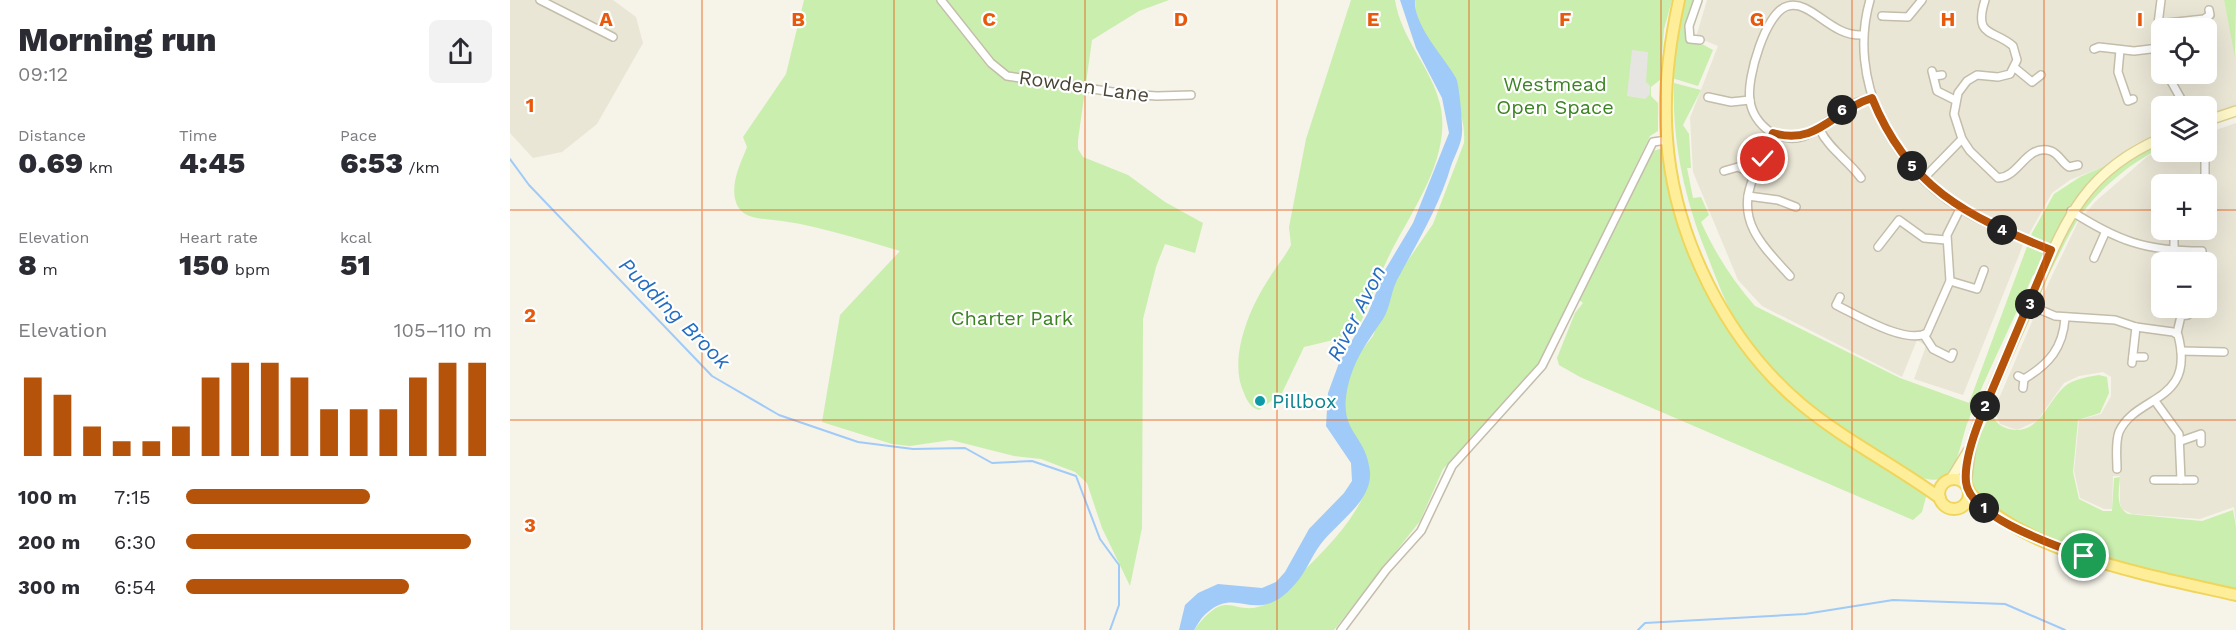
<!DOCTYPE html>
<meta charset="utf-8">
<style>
body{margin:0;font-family:"Work Sans",sans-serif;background:#f2f2f3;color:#2b2b33;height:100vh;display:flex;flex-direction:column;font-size:22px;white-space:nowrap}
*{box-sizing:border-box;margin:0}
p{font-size:20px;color:#7c7c81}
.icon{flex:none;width:33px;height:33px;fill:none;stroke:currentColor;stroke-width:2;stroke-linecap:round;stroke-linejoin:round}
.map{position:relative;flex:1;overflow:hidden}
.drawer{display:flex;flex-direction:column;background:#fff;width:510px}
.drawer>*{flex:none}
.fabs{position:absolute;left:1641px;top:18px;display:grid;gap:12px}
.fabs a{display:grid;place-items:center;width:66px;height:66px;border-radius:9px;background:#fff;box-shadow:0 6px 24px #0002;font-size:30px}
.pin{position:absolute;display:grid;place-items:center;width:51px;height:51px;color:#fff;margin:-26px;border:3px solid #fff;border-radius:50%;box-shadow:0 2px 6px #0007}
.km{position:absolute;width:30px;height:30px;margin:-15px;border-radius:50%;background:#222;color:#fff;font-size:16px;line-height:30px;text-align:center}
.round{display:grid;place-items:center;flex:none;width:63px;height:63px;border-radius:9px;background:#f2f2f3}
.headline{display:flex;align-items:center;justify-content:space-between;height:102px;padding:0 18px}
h1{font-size:33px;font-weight:800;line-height:45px}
.stats{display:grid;grid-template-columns:repeat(3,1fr);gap:9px;height:102px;padding:6px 18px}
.stats div{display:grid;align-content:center}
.stats b{font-size:30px;font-weight:800}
.stats small{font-size:16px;font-weight:400}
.stats p{font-size:16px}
.chart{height:168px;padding:12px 18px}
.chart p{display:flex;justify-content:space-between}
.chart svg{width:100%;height:108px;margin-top:6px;stroke:#b45309;stroke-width:6}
ul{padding:0 18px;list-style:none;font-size:20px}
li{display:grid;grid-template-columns:96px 72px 1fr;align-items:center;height:45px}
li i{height:15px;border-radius:8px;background:#b45309}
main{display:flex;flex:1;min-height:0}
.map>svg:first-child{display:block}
</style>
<main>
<section class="drawer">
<div class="headline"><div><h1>Morning run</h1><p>09:12</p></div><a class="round"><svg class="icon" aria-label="share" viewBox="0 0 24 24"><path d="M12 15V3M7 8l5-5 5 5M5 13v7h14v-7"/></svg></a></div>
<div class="stats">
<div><p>Distance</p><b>0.69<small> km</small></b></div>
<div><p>Time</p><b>4:45</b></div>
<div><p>Pace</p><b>6:53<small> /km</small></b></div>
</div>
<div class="stats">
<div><p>Elevation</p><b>8<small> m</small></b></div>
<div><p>Heart rate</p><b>150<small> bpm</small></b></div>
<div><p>kcal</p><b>51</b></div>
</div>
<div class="chart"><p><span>Elevation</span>105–110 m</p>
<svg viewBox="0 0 160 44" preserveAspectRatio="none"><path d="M5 44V12M15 44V19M25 44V32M35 44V38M45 44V38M55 44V32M65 44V12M75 44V6M85 44V6M95 44V12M105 44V25M115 44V25M125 44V25M135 44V12M145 44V6M155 44V6"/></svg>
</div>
<ul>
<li><b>100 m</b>7:15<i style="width:60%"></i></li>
<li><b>200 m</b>6:30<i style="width:93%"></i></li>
<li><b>300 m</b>6:54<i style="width:73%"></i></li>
</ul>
</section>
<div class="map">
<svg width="1726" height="630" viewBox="0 0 1726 630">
<rect width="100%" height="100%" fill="#f6f3e9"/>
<g fill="#eae6d6" fill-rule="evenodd">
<polygon points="0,0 103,0 126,17 133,43 87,124 52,152 23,158 0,133"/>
<path d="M 1197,0 L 1714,0 L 1726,56 L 1726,107 L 1697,118 L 1696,106 L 1652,106 L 1651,134 L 1625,144 L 1595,166 L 1560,180 L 1542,193 L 1513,245 L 1453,395 L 1404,379 L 1416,346 L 1407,340 L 1392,377 L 1252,306 L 1228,280 L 1183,172 L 1180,118 L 1208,46 L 1186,37 ZM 1652,28 L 1696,28 L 1696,74 L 1652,74 Z"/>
<path d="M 1726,123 L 1726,526 L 1724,507 L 1690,519 L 1622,514 L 1612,509 L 1610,503 L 1610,476 L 1603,476 L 1602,509 L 1594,509 L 1570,498 L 1564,471 L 1569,420 L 1591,414 L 1601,396 L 1601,377 L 1593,372 L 1569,376 L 1554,383 L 1527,421 L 1507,430 L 1490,424 L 1484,410 L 1539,282 L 1568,222 L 1586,201 L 1638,156 L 1651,150 L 1696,152 L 1697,145 L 1705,142 L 1700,132 ZM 1652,184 L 1696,184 L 1696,230 L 1652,230 ZM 1652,262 L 1696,262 L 1696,308 L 1652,308 Z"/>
</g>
<g fill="#c9eeae">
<path d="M 294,0 L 659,0 L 629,11 L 582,40 L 568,140 L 568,149 L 573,157 L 618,175 L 655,202 L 693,223 L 685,253 L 655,244 L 646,267 L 633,319 L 632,528 L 620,586 L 592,528 L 577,483 L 565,472 L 531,459 L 504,456 L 441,440 L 400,446 L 382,444 L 312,422 L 330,315 L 390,251 C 345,238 301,223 255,219 C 244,218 232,216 227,205 C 219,186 230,165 237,147 L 233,137 L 276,74 Z"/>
<path d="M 841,0 L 885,0 C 891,39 921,67 930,104 C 943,158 899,214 877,260 C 865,285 858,311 844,335 L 794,347 L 772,393 L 749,410 C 741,408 737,401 734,393 C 718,360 739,309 758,280 C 765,268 775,257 781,245 L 779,227 L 796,139 Z"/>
<path d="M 905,0 L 1162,0 L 1154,29 L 1150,80 L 1141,87 L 1141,96 L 1148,103 L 1148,131 L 1140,136 L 1030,364 L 933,469 L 910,521 L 824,630 L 684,630 C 720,582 722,621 759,603 C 765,600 771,592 776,588 C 805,560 838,530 855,493 L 826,400 L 834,373 L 863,336 L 881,285 L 923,224 L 954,143 C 958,89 906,52 905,0 Z"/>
<polygon points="1174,0 1184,0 1175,35 1203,50 1188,86 1162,78 1164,45"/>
<polygon points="1714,0 1726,0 1725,57"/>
<path d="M 1164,83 L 1191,90 L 1173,125 L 1179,134 L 1181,168 L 1177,168 L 1183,198 L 1191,197 L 1199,215 L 1191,222 C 1205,253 1223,281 1245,306 L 1390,378 L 1459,403 L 1522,233 L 1544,194 L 1570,177 L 1651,141 L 1651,148 C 1621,162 1585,192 1567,221 C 1556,239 1547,260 1536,279 L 1523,275 C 1502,324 1476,374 1457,424 C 1453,435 1446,469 1439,475 C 1417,490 1388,465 1369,454 C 1311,416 1249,371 1218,306 C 1209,287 1202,267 1194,247 C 1174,195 1162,140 1164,83 Z"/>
<polygon points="1153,148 1169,222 1187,268 1267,386 1417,493 1412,512 1403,520 1070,377 1049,365 1047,358 1065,313 1073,303 1068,299 1140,152"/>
<path d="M 1589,375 L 1597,377 L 1599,393 L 1590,413 L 1568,420 L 1563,472 L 1569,499 L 1593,511 L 1602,511 L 1604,478 L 1610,477 C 1609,490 1605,507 1618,514 L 1692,521 L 1723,510 L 1726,527 L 1726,590 C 1646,572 1548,556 1482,506 C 1473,500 1464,495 1461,484 C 1455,459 1473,431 1482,410 C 1484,421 1488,426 1499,429 C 1529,436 1537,402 1554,387 C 1563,379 1578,377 1589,375 Z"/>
</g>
<polygon fill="#e7e5e1" points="1122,50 1138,52 1136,82 1140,86 1140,94 1135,99 1117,96"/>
<path fill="#a0caf8" d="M 890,0 L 905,0 C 903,25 934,57 946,78 C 949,83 953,124 952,132 C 952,143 945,155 941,166 C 929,207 907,243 887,280 C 881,292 880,308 873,319 C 860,338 847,355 840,378 C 824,434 856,430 860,472 C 862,502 826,523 810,545 C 801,557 796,572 786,583 C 747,629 729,585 698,612 C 692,616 688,624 684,630 L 669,630 L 675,605 L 688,593 L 708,584 L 752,588 L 766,582 L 775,572 L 799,529 L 834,493 L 842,481 L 841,463 L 816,426 L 818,393 L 829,363 L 858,313 L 875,270 L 903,223 L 939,133 L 932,98 L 906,48 Z"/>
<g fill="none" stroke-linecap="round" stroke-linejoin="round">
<g stroke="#a0caf8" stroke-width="2">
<polyline points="0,159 19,185 202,376 269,415 348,442 403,449 455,448 482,463 522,461 566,476 590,539 609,565 609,605 600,630"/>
<polyline points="1128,630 1135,623 1295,614 1383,600 1495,604 1555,630"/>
</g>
<defs>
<g id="street">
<polyline points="30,0 103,37"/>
<polyline points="431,0 481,63 497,76 616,94 647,96 681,95"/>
<polyline points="1188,0 1179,26 1180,39 1190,40"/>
<path d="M 1360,0 C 1337,79 1381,166 1450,208 C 1478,226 1510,237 1541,250"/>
<path d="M 1475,0 C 1463,38 1484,29 1503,46 L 1507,60 L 1500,74 L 1488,77 L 1467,75 L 1457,81 L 1448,93 L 1444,114 L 1452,139 L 1460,151 L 1488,178 C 1510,177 1516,143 1541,151 C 1549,154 1552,163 1559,167 L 1568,165"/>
<polyline points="1651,0 1648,24 1652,56"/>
<polyline points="1372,16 1398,17 1412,0"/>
<polyline points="1648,24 1694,19 1700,15 1699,10"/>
<path d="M 1353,35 C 1320,37 1302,0 1278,6 C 1256,11 1236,79 1240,100 C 1241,112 1249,124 1259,131 C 1293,152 1312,123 1336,108 C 1344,103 1353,100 1362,98"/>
<polyline points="1584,49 1589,47 1624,51 1649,48"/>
<polyline points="1610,50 1608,72 1618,101 1623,99"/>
<polyline points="1505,68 1522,82 1531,75"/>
<polyline points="1422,71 1427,91 1445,100"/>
<polyline points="1657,74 1675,106"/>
<polyline points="1424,76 1432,75"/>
<polyline points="1198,97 1221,102 1240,100"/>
<path d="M 1310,130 C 1319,149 1339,161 1351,178"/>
<path d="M 1263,133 C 1257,151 1247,167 1241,184 C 1227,224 1256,249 1280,276"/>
<polyline points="1214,171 1228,167 1245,175"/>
<polyline points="1414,178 1452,139"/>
<polyline points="1654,183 1665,184"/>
<polyline points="1665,184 1695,183 1695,152"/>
<polyline points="1238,196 1268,200 1286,207"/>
<path d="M 1561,211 C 1608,241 1635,251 1692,251 L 1692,258"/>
<polyline points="1368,247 1389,220 1414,238 1436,240"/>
<polyline points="1664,250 1664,230"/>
<polyline points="1584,258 1595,233"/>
<polyline points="1440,281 1467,289 1474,270"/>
<path d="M 1330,297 L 1326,305 C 1347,315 1396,345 1417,333 L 1440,281 L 1437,235 L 1450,209"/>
<path d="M 1519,305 L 1545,316 L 1605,320 L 1626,327 L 1663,332 L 1668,335 C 1686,404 1626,394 1609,432 C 1605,443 1607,457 1607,469"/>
<polyline points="1667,333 1671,316 1678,315"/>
<polyline points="1414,335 1423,349 1441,358 1443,353"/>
<polyline points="1671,351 1714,352"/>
<polyline points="1623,357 1634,357"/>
<polyline points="1622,363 1626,327"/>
<path d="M 1508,376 L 1514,379 C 1539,364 1553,348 1555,318"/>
<polyline points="1513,388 1514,379"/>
<polyline points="1645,401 1669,434 1671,480 1684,480"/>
<polyline points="1671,441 1691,434 1691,443"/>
<polyline points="1644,480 1671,480"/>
<polyline points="831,630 876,570 911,531 942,466 1032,366 1143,142 1157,140"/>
</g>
<g id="secondary">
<polyline points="1696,121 1726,111"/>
<polyline points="1441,479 1458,451"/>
<path d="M 1456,484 L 1461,446 L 1467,426 C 1483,386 1501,347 1518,308 C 1552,231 1567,174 1652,138"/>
</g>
<g id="primary">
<path d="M 1169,0 C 1159,46 1153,92 1157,139 C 1164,237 1216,341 1291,404 C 1334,440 1385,465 1430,498"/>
<circle cx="1444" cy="494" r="15"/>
<path d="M 1459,492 C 1518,555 1644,576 1726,595"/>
</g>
</defs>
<use href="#street" stroke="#c3bdaa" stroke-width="10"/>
<use href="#secondary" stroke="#dbd094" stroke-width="12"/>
<use href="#primary" stroke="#f0d55c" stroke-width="14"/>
<use href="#street" stroke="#fff" stroke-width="7"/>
<use href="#secondary" stroke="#fff8ca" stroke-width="9"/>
<use href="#primary" stroke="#fe9" stroke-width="10"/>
</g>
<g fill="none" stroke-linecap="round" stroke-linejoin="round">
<defs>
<path id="route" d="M 1253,159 L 1263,133 C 1308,146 1323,110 1362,98 C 1398,187 1456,216 1541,250 L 1470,419 C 1463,437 1454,463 1456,482 C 1459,517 1547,546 1574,556"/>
</defs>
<use href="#route" stroke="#fff" stroke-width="12"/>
<use href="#route" stroke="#b45309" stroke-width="8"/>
</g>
<path fill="none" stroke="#e8590c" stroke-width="1.5" stroke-opacity="0.55" d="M 192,0 L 192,630M 384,0 L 384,630M 575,0 L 575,630M 767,0 L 767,630M 959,0 L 959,630M 1151,0 L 1151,630M 1342,0 L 1342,630M 1534,0 L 1534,630M 0,210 L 1652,210M 1696,210 L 1726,210M 0,420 L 1726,420"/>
<circle fill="#0f9aa8" stroke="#fff" stroke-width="2" cx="750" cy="401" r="6"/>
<g text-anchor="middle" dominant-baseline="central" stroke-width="4.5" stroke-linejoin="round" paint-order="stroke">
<g font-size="20" fill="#3c8322" stroke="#fff">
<text x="1045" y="84">Westmead<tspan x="1045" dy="23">Open Space</tspan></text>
<text x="502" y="318">Charter Park</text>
</g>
<g font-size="20" fill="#4b4536" stroke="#fff">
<text transform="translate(574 86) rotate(8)">Rowden Lane</text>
</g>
<g font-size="20" fill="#0d838f" stroke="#fff" text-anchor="start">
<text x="762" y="401">Pillbox</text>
</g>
<g font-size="21" font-style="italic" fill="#236dc3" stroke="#fff">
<text transform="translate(165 313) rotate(45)">Pudding Brook</text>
<text transform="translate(846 313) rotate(-63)">River Avon</text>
</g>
</g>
<g font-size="20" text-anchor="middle" font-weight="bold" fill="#e8590c" stroke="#fff" stroke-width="4.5" stroke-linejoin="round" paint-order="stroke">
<text x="96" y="26">A</text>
<text x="288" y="26">B</text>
<text x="479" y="26">C</text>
<text x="671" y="26">D</text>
<text x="863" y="26">E</text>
<text x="1055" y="26">F</text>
<text x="1247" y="26">G</text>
<text x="1438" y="26">H</text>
<text x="1630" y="26">I</text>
<text x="20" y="112">1</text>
<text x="20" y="322">2</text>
<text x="20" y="532">3</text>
</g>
</svg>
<div class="fabs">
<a><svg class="icon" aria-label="locate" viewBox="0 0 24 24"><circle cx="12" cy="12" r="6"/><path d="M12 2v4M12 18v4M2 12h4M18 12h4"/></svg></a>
<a><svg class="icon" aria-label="layers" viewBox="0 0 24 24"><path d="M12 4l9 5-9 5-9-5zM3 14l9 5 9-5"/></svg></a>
<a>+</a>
<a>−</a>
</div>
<div class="pin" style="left:1574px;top:556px;background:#1e9e55"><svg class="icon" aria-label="arrive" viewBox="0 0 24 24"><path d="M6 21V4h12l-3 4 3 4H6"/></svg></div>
<div class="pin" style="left:1253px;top:159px;background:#d93025"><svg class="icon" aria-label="check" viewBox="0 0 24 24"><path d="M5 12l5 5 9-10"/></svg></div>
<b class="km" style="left:1474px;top:508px">1</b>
<b class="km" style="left:1475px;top:406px">2</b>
<b class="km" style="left:1520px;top:304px">3</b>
<b class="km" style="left:1492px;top:230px">4</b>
<b class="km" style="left:1402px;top:166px">5</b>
<b class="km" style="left:1332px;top:110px">6</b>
</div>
</main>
